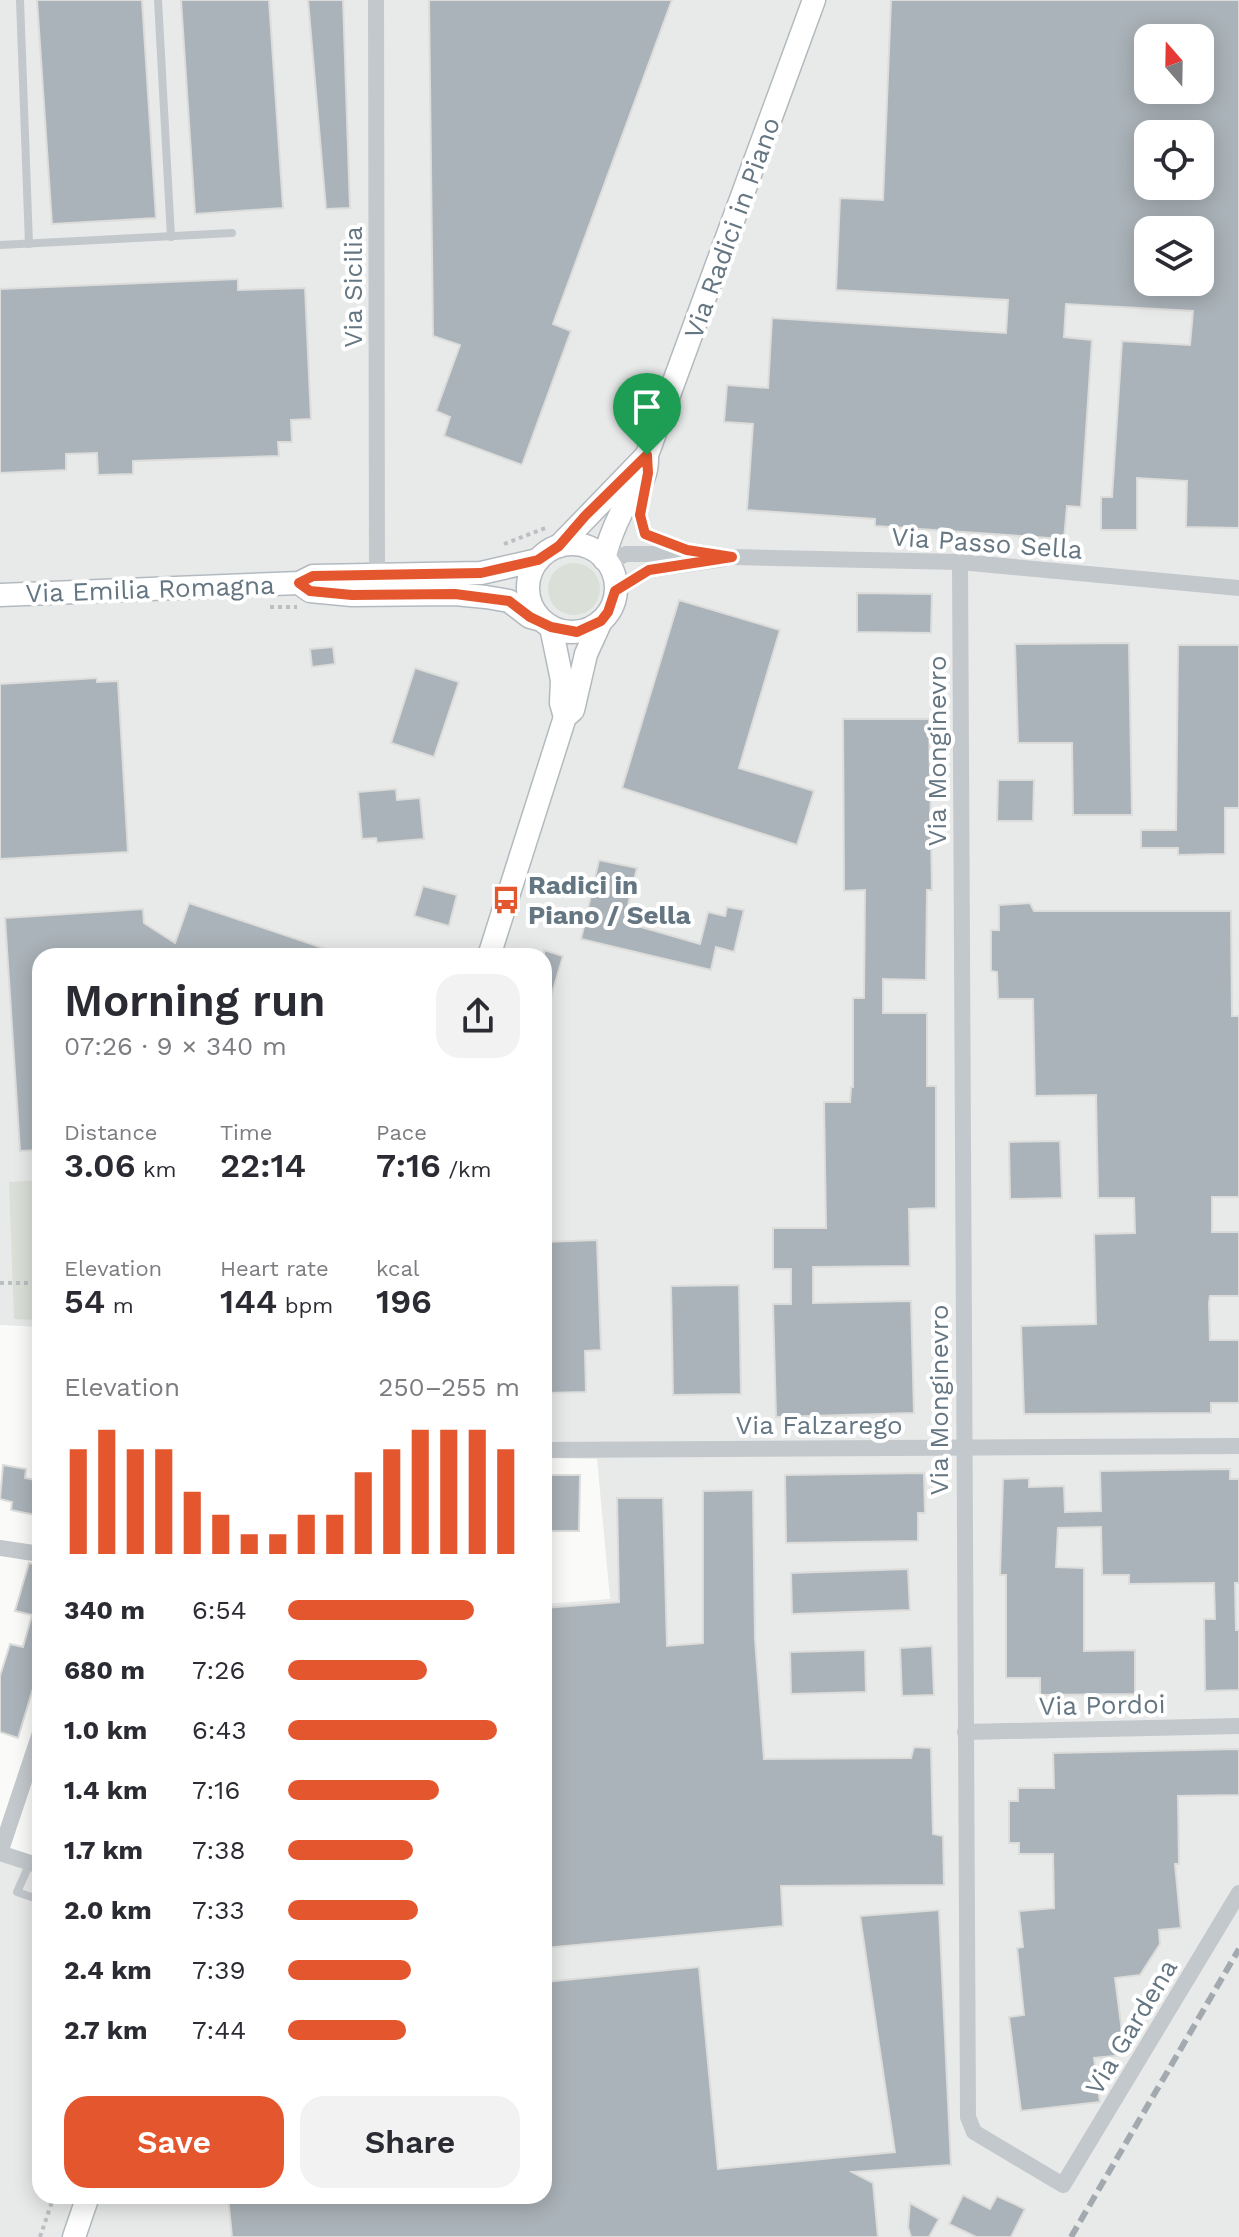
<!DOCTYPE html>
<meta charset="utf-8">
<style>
body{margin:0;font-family:"Work Sans",sans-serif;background:#f2f2f3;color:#2b2b33;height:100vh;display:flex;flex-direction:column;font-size:30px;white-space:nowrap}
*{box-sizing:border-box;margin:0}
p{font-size:26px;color:#7c7c81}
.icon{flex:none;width:44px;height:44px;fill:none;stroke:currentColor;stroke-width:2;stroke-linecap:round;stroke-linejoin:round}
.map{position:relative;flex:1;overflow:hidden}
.drawer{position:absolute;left:32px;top:948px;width:520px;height:1256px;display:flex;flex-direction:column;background:#fff;border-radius:24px;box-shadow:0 4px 20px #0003}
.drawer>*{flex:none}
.needle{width:52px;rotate:340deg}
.controls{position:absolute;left:1134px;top:24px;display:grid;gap:16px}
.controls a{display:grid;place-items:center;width:80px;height:80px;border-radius:16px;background:#fff;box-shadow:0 4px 20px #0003;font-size:40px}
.pin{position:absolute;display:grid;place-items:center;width:68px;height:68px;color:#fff;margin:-82px -34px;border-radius:50% 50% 50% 0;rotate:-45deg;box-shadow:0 0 8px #0007}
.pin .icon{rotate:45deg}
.round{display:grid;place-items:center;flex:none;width:84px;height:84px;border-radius:24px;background:#f2f2f3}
.headline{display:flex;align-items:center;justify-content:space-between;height:136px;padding:0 32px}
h1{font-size:44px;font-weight:600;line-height:60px}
.stats{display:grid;grid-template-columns:repeat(3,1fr);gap:12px;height:136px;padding:8px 32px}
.stats div{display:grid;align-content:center}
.stats b{font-size:34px;font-weight:600}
.stats small{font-size:22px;font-weight:400}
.stats p{font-size:22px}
.chart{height:224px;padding:16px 32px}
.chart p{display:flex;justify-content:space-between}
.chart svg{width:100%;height:144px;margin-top:8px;stroke:#e4572e;stroke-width:6}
.button{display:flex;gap:16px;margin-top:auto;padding:16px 32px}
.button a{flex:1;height:92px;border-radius:24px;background:#e4572e;color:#fff;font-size:32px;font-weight:600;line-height:92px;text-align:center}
.button a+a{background:#f2f2f3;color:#2b2b33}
ul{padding:0 32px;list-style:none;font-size:26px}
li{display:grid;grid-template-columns:128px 96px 1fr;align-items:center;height:60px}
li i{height:20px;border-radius:10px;background:#e4572e}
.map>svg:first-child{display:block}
</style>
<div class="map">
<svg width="1239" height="2237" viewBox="0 0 1239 2237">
<rect width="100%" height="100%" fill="#fafaf8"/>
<path fill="#e8e9e9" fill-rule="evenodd" d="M 0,0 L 1239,0 L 1239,2237 L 0,2237 L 0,1858 L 40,1870 L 40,2196 L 544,2196 L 544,1604 L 610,1599 L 597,1459 L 544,1458 L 544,956 L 40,956 L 40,1327 L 0,1325 ZM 1148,38 L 1200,38 L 1200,90 L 1148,90 ZM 1148,134 L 1200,134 L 1200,186 L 1148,186 ZM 1148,230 L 1200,230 L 1200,282 L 1148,282 Z"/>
<g fill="#dadfd7">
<circle cx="574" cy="589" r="26"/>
<polygon points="40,1180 40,1320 14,1319 9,1182"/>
</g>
<g fill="#aab3b9" stroke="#dcdcda" stroke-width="2" fill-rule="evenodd">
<polygon points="37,0 142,0 156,218 52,224"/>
<polygon points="181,0 269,0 283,208 195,214"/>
<polygon points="308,0 343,0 350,208 326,209"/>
<polygon points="429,0 672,0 553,324 571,331 522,465 444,436 450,417 436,411 460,345 433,336"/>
<path d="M 891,0 L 1239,0 L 1239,528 L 1186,527 L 1187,481 L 1137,478 L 1137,530 L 1101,530 L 1101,497 L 1112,497 L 1122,341 L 1190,345 L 1193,311 L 1066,304 L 1064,337 L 1092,340 L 1081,507 L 1067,506 L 1064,539 L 875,526 L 875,519 L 747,510 L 753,424 L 724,422 L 727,385 L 768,388 L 772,318 L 1006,333 L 1008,300 L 836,290 L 840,198 L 883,200 ZM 1148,38 L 1200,38 L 1200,90 L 1148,90 ZM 1148,134 L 1200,134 L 1200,186 L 1148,186 ZM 1148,230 L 1200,230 L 1200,282 L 1148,282 Z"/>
<polygon points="238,279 238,290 305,288 311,419 291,420 292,442 278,442 279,456 133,461 133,474 98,475 97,453 66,454 66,470 0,473 0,289"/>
<polygon points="857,593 932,594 931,633 857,632"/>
<polygon points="679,600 780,630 739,768 814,791 797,845 622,788"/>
<polygon points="1129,643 1132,815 1073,815 1072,743 1018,743 1015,644"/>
<polygon points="1178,645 1239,645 1239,808 1225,808 1225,854 1178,855 1178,848 1141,848 1141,830 1176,830"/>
<polygon points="333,647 335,664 312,667 310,649"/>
<polygon points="415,668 459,682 434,757 391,743"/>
<polygon points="97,678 97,682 118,681 128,852 0,859 0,684"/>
<polygon points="843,719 929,719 932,890 927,890 926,980 883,979 883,1013 927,1013 927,1086 936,1086 936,1208 909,1209 910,1266 813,1267 813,1303 911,1301 914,1413 776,1417 773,1304 791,1304 791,1269 773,1269 773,1228 826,1228 824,1102 850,1102 851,1087 853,1087 853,998 864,998 865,890 844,891"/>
<polygon points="998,780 1034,780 1033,821 997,821"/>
<polygon points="396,789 397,800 420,798 424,839 377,843 376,838 362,839 358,792"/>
<polygon points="599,860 637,868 624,922 700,944 708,912 725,916 727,907 744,910 734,952 716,947 711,970 581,939"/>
<polygon points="423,886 457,895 449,926 414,916"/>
<polygon points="189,903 338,953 338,956 40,956 40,1150 20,1151 5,918 143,909 144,923 175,943"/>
<polygon points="1030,903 1034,911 1231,911 1232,1016 1239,1016 1239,1197 1212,1197 1212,1232 1239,1232 1239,1296 1210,1296 1209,1303 1210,1340 1239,1340 1239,1403 1211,1403 1211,1413 1024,1414 1021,1326 1096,1324 1094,1234 1135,1233 1134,1198 1098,1198 1096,1095 1035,1096 1033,999 998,999 997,972 991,971 991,930 999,930 999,905"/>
<polygon points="544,950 563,956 548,1007 544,1006"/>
<polygon points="1060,1141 1062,1198 1010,1199 1009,1142"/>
<polygon points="597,1240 601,1350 585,1351 586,1392 544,1393 544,1242"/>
<polygon points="739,1285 741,1394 673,1395 671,1286"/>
<polygon points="3,1465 26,1469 25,1478 40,1481 40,1516 11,1510 12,1502 0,1499"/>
<polygon points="1230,1469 1230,1479 1239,1479 1239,1583 1235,1583 1236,1630 1239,1630 1239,1690 1205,1691 1204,1619 1215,1619 1214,1583 1129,1584 1129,1575 1102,1575 1101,1527 1058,1528 1056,1567 1084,1568 1084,1651 1135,1650 1135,1694 1040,1695 1040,1678 1006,1678 1006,1575 1000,1575 1003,1479 1029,1478 1029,1487 1064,1486 1065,1512 1101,1511 1100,1471"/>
<polygon points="924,1473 925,1513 918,1513 918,1541 786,1543 785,1475"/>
<polygon points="544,1475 580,1475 579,1531 544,1531"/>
<polygon points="753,1490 755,1639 764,1759 911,1758 914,1747 931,1748 933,1834 943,1836 944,1885 781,1886 783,1926 544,1948 544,1608 619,1602 617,1498 663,1498 667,1646 703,1643 703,1491"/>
<polygon points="29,1563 40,1565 40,1687 34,1685 18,1738 0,1732 0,1676 10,1644 23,1647 32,1615 15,1611"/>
<polygon points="908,1569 910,1610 792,1614 791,1573"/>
<polygon points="932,1646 934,1695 902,1696 900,1648"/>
<polygon points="865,1650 866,1692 791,1694 790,1652"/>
<polygon points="1239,1749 1239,1795 1178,1796 1179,1864 1175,1864 1181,1928 1159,1930 1160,1944 1140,1975 1115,1978 1125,2055 1094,2058 1100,2102 1021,2111 1009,2017 1024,2015 1017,1948 1023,1947 1019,1911 1054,1908 1053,1854 1019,1854 1019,1843 1009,1843 1009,1801 1018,1801 1018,1788 1054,1788 1053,1753"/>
<polygon points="939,1910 951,2165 852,2172 873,2183 878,2237 232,2237 228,2196 544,2196 544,1982 699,1967 718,2169 895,2152 860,1916"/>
<polygon points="963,2195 990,2209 997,2196 1025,2209 1011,2237 976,2237 949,2224"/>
<polygon points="910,2203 939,2219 929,2237 911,2237 908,2227"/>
</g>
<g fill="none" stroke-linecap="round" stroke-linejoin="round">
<defs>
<g id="secondary">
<circle cx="572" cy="588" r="44"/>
<polyline points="559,546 647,455"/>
<path d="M 604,559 C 608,542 614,527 622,511 C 634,488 648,484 647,455 L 814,0"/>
<polyline points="299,583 310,591 352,595 455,594 486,597 509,601 530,617 541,620"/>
<polyline points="0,595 299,583 313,576 481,573 538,560"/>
<polyline points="551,627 562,680 561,703 565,717"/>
<polyline points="489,956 565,717 573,710 586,654 601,621"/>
<polyline points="74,2237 88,2196"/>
</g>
</defs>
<use href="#secondary" stroke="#b3babf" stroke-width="25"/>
<g stroke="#bbbfc2" stroke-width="4" stroke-dasharray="4 4" stroke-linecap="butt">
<polyline points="504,544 548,527"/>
<polyline points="270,607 297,607"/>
<polyline points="0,1283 40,1283"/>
<polyline points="40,2237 54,2196"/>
</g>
<g stroke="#c3c8cc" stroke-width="8">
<polyline points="20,0 29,244"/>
<polyline points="158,0 171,237"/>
<polyline points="0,245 232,233"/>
<polyline points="30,1863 17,1892 40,1900"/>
</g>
<g stroke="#c3c8cc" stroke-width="16">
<polyline points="376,0 377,575"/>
<polyline points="646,479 640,515 645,534 687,550 732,557 960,562 1239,588"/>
<polyline points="960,562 968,2117 974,2132 1063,2185 1239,1893"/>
<polyline points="607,563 626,554 670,554 686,550"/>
<polyline points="615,591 649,570 723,559"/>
<polyline points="544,1450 1239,1446"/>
<polyline points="0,1548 40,1554"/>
<polyline points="965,1732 1239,1726"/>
<polyline points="0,1853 40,1733"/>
<polyline points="0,1853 40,1866"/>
</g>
<use href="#secondary" stroke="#fff" stroke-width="22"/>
<polyline stroke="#a2aab0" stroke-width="6" stroke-dasharray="12 6" stroke-linecap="butt" points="1071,2237 1239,1949"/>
</g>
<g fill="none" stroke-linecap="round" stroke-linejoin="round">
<defs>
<polygon id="route" points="647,455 648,473 640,515 645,534 687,550 732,557 649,570 615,591 608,612 601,621 577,632 551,627 530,617 509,601 455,594 352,595 310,591 299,583 313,576 481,573 538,560 559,546 585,516"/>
</defs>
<use href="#route" stroke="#fff" stroke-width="16"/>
<use href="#route" stroke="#e4572e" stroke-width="10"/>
</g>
<defs>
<symbol id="bus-bare" viewBox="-9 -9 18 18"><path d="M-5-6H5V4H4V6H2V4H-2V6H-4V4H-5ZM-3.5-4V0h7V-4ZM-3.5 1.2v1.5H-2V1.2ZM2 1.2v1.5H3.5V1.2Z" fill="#e4572e" stroke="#fff" stroke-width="2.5" paint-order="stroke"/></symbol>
</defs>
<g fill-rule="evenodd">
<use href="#bus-bare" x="486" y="880" width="40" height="40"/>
</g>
<g text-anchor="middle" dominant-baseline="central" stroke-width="8" stroke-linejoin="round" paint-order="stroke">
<g font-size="26" fill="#657683" stroke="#fff">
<text transform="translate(732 228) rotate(-70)">Via Radici in Piano</text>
<text transform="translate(353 287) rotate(-90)">Via Sicilia</text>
<text transform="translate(987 543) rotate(4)">Via Passo Sella</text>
<text transform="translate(150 589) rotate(-2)">Via Emilia Romagna</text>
<text transform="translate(937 751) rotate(-90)">Via Monginevro</text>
<text transform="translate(939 1400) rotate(-90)">Via Monginevro</text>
<text x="819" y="1425">Via Falzarego</text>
<text transform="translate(1102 1705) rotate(-1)">Via Pordoi</text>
<text transform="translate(1131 2027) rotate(-59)">Via Gardena</text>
</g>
<g font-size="26" font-weight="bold" fill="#657683" stroke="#fff" text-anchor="start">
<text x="528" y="885">Radici in<tspan x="528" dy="30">Piano / Sella</tspan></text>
</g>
</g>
</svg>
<div class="controls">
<a><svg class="needle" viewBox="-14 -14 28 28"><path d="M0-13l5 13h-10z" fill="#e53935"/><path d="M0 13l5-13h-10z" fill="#7c7c81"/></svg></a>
<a><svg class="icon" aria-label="locate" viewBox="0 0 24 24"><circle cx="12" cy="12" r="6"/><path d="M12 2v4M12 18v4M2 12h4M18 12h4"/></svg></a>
<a><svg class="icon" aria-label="layers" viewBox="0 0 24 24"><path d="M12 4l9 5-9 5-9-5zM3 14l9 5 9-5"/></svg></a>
</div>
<div class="pin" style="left:647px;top:455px;background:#1e9e55"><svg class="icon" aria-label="arrive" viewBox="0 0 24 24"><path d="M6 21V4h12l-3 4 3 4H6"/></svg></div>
<section class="drawer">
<div class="headline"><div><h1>Morning run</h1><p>07:26 · 9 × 340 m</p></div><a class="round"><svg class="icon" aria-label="share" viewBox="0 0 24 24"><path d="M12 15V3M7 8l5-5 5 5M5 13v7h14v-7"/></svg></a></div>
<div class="stats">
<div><p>Distance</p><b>3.06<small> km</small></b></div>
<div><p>Time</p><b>22:14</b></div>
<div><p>Pace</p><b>7:16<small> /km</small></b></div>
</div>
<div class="stats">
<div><p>Elevation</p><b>54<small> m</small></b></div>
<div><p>Heart rate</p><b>144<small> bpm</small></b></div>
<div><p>kcal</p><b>196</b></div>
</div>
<div class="chart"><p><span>Elevation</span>250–255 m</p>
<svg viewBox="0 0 160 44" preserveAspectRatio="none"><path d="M5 44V12M15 44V6M25 44V12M35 44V12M45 44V25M55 44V32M65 44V38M75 44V38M85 44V32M95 44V32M105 44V19M115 44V12M125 44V6M135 44V6M145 44V6M155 44V12"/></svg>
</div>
<ul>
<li><b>340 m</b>6:54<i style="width:80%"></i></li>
<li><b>680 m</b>7:26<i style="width:60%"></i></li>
<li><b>1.0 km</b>6:43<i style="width:90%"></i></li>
<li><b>1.4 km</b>7:16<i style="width:65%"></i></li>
<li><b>1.7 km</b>7:38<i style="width:54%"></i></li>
<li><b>2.0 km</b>7:33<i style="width:56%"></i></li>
<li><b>2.4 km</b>7:39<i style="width:53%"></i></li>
<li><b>2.7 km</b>7:44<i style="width:51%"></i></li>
</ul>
<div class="button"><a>Save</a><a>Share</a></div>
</section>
</div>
